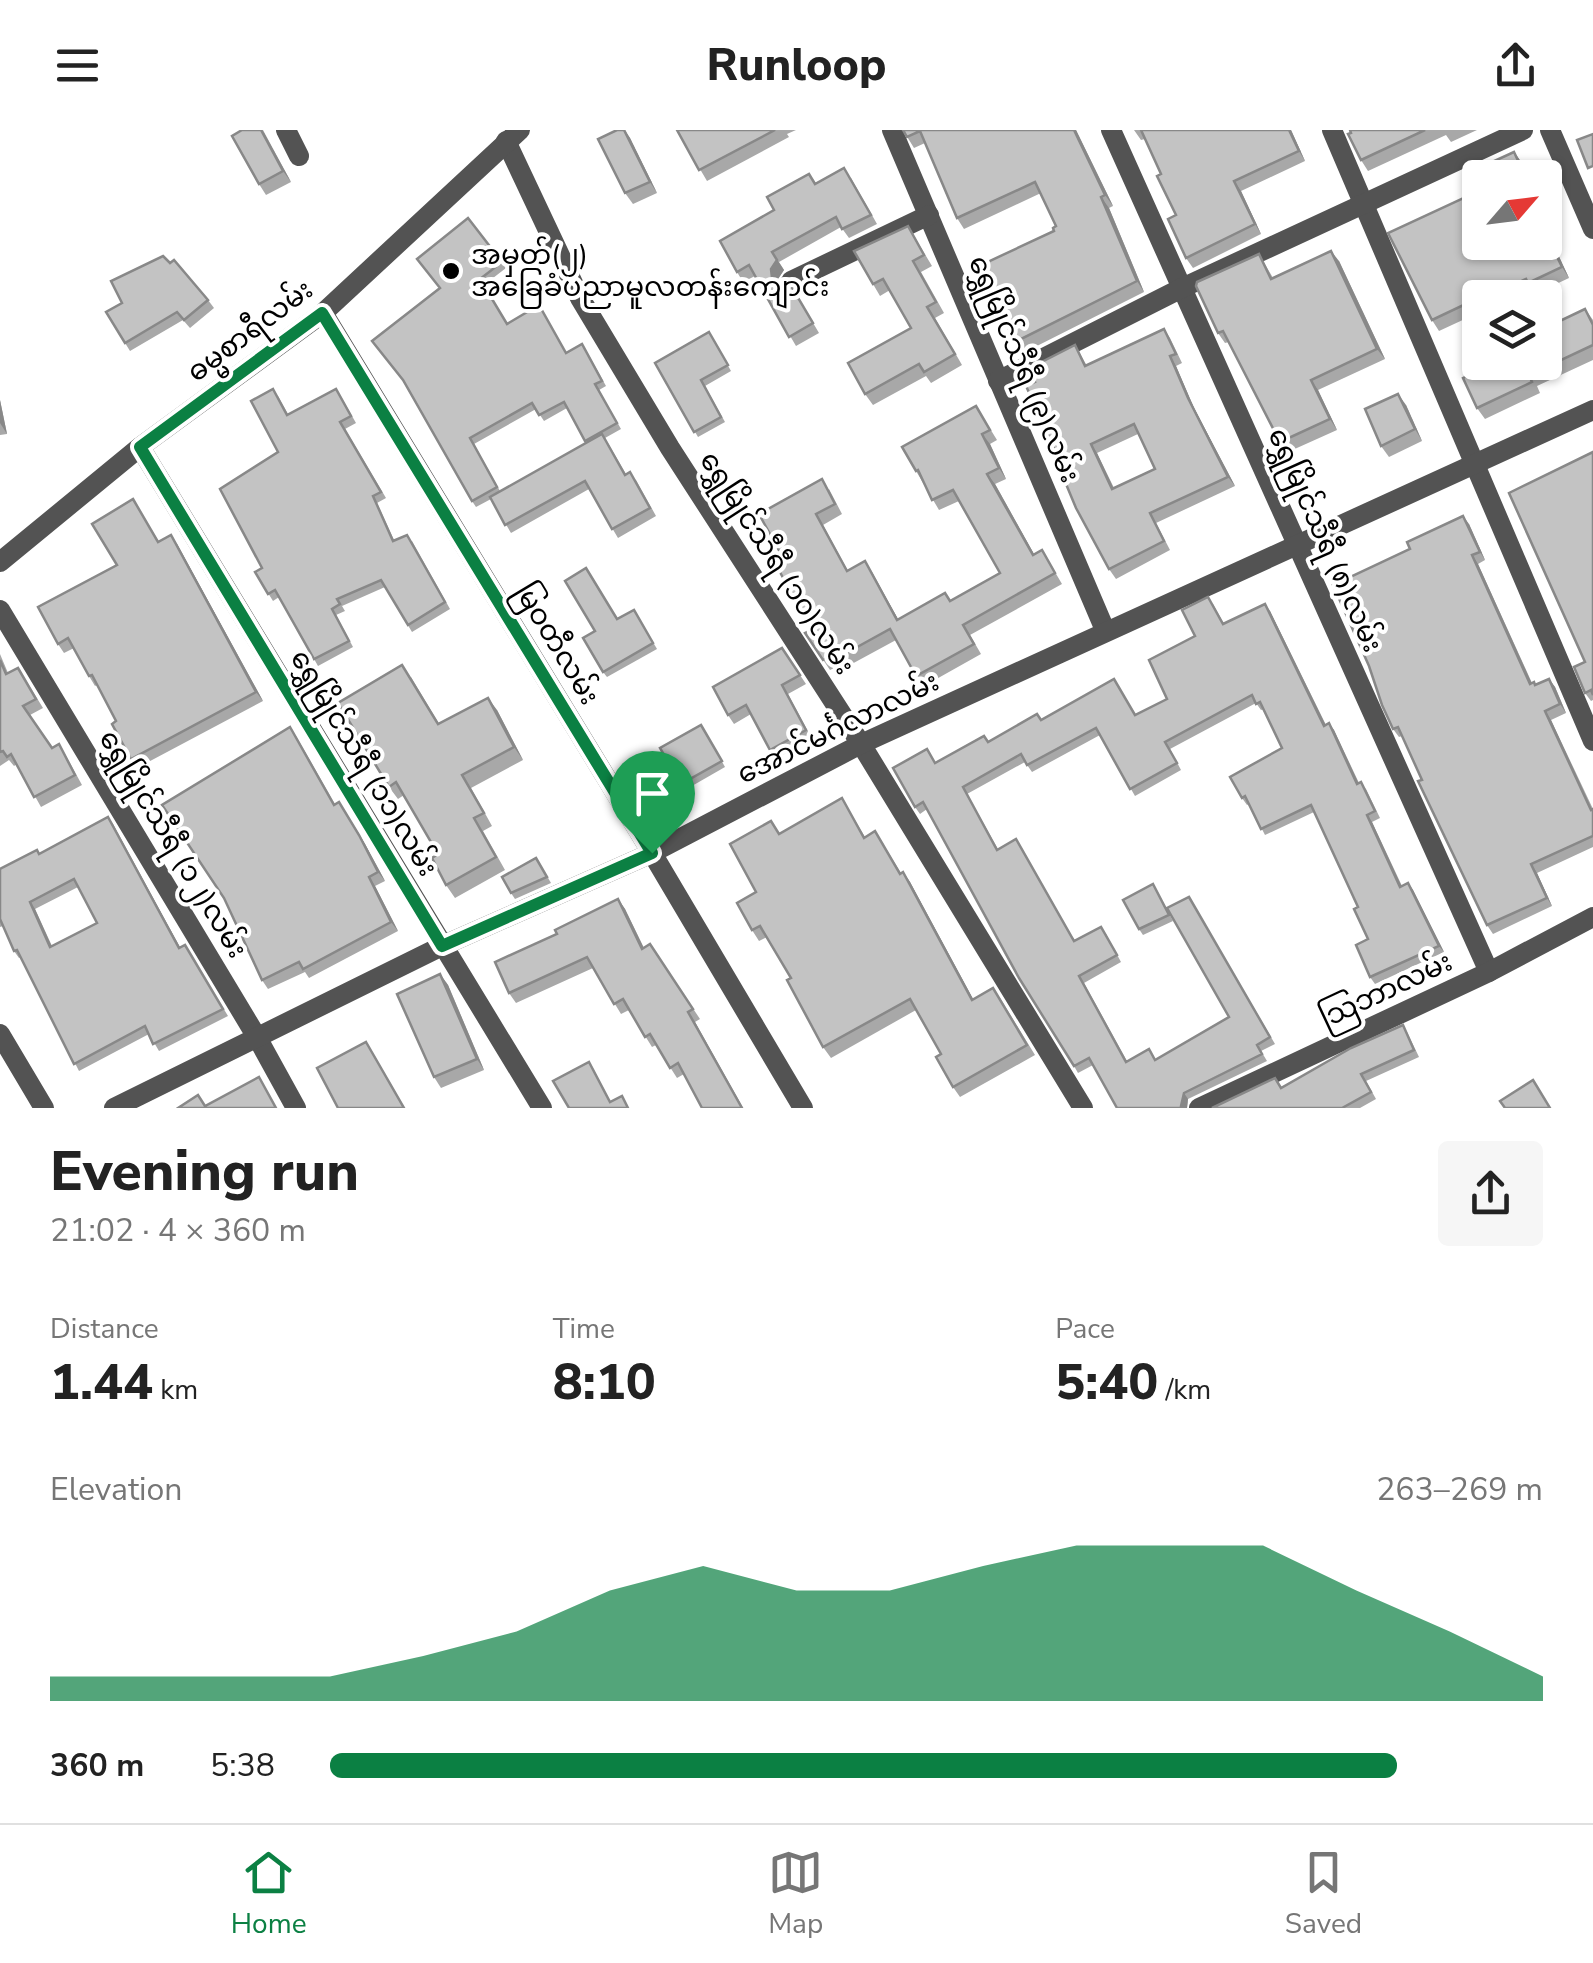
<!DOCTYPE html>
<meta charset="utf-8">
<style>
body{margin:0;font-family:"Nunito Sans","Noto Sans Myanmar",sans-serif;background:#f6f6f6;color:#222;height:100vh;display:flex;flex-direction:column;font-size:38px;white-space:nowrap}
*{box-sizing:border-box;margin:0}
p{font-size:32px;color:#767676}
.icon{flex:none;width:55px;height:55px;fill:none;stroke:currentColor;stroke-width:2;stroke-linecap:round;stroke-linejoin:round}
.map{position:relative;height:978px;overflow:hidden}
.drawer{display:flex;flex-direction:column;background:#fff;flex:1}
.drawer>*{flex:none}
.needle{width:65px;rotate:62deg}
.tools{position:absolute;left:1462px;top:30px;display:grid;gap:20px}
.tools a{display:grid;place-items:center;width:100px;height:100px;border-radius:10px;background:#fff;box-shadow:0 2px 8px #0004;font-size:50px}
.pin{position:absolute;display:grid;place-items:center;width:85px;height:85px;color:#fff;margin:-102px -42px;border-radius:50% 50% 50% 0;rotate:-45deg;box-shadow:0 0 10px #0007}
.pin .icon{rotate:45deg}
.round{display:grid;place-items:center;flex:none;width:105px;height:105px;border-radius:10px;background:#f6f6f6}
.summary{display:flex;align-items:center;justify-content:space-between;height:170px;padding:0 50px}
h1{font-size:55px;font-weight:800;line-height:75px}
.metrics{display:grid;grid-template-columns:repeat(3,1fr);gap:15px;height:170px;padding:10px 50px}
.metrics div{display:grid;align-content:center}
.metrics b{font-size:50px;font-weight:800}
.metrics small{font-size:28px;font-weight:400}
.metrics p{font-size:28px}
.chart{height:280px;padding:20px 50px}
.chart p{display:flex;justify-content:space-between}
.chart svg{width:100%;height:180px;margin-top:10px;fill:#0b8043;opacity:.7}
ul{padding:0 50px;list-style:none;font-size:32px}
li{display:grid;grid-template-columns:160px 120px 1fr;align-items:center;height:75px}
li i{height:25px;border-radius:12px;background:#0b8043}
header{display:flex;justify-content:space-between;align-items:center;height:130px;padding:0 50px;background:#fff;font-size:45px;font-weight:800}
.dock{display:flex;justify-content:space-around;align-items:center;height:140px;border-top:2px solid #e0e0e0;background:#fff;font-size:28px;color:#767676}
.dock a{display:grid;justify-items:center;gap:5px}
.dock .current{color:#0b8043}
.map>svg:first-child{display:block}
</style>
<header><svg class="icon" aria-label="menu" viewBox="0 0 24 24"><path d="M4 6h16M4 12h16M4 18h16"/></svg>Runloop<svg class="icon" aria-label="share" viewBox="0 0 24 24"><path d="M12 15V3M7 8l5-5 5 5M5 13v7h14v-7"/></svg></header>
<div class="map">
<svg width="1593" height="978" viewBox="0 0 1593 978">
<rect width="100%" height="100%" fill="#fff"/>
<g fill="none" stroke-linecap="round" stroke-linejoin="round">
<g stroke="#535353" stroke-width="20">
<polyline points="286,0 299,26"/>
<polyline points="892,0 1105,500"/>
<polyline points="1111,0 1489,842"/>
<polyline points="1332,0 1593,611"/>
<polyline points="1550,0 1593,99"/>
<polyline points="506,11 580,168 670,318 861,614 1083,978"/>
<polyline points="791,151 929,85"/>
<polyline points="323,183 652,723 803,978"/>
<polyline points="998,251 1182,158 1523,0"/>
<polyline points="140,317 542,978"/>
<polyline points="0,432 140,317 323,183 520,0"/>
<polyline points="0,480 258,909 296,978"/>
<polyline points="114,978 442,816 652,723 861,614 1593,280"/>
<polyline points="1199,978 1489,842 1593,787"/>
</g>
<polyline stroke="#535353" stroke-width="20" points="0,904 44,978"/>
</g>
<g fill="#a8a8a8" fill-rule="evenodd">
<polygon points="242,0 263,0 291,52 266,65 259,54"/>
<polygon points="625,0 630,8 657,63 633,74 625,63"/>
<polygon points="677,0 796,0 787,4 789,7 707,51"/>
<polygon points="903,0 1076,0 1113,76 1109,78 1144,162 1023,223 1015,212 1056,96 1041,63 964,99 957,88 925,13 914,18"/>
<polygon points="1134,0 1291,0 1305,31 1241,61 1261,104 1193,138 1186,128 1176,85 1161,44 1145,9 1141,10"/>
<polygon points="1350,0 1477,0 1451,12 1446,5 1368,41 1361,30"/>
<polygon points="1514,22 1522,33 1528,48 1480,48 1480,112 1545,112 1545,85 1552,101 1548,103 1569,148 1535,164 1533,160 1517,168 1480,168 1480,182 1439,201 1432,190 1388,103 1479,61 1470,42"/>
<polygon points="809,44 816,53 851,48 877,94 849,108 841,97 779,132 784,140 778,149 778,152 782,155 790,154 819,203 796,216 755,146 743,152 737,142 774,80"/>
<path d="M 468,88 L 506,138 L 484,155 L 507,194 L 567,223 L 586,220 L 606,256 L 599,260 L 621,299 L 605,308 L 626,344 L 636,350 L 656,386 L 618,408 L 589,359 L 511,403 L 491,369 L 476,377 L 472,371 L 440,158 ZM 567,278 L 587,313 L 500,361 L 474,314 L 536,279 L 544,291 Z"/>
<polygon points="908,96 932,136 921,142 944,183 935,188 962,235 931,253 926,246 873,275 865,264 911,198 890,160 880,166 873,154"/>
<polygon points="1259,124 1273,148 1339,131 1385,229 1318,260 1337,300 1288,322 1280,312 1229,212 1225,213 1218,203"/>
<polygon points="208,170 214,178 190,198 183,190 130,221 106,182"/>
<polygon points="1585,179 1593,190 1593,230 1537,256 1540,263 1485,289 1477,278 1545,232"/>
<path d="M 1164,199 L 1170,208 L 1182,233 L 1176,236 L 1194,278 L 1235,356 L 1156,393 L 1170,420 L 1116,449 L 1109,439 L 1064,341 L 1035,252 L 1075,215 L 1087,236 ZM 1138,304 L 1155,339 L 1114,358 L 1097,323 Z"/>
<polygon points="709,202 731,241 705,256 725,292 698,307 655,233"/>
<polygon points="340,265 356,293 345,299 386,368 377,373 394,410 412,411 450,479 412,502 385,457 342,476 345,481 336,485 353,517 318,536 279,467 273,471 255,442 262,438 278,322 278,266 288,284"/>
<polygon points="0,270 7,304 0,305"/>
<polygon points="1406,275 1422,311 1389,327 1381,316"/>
<polygon points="976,276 997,310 990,314 1006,349 995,354 1034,424 1042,420 1062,454 970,505 981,524 924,556 896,510 837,542 834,538 830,540 805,503 811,500 782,426 829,359 842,384 823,395 848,441 865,431 898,489 951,471 1000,443 959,371 939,380 916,341"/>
<polygon points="1593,322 1593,570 1591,571 1585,563 1585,532"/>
<polygon points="139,379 159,412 177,414 263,571 137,638 131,629 116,591 97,555 95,556 89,546 74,518 64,523 58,514 117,435"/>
<polygon points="1469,394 1485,430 1478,434 1532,553 1536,555 1549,549 1555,557 1566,583 1551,590 1593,679 1593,717 1537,743 1552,776 1493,804 1487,795 1402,606 1399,607 1393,599 1410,419"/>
<polygon points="1213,474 1224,494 1270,481 1326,595 1334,600 1359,653 1366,659 1380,688 1372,692 1402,756 1408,753 1413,760 1444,822 1375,854 1370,847 1368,809 1358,777 1314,682 1265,705 1249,674 1247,675 1242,668 1282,618 1264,579 1261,580 1256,573 1170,619 1181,640 1135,666 1100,605 1032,642 1025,632 967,664 998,719 1075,810 1106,804 1121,832 1084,853 1127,931 1156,929 1229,887 1189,767 1275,914 1261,921 1267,931 1188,969 1187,978 1117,978 1093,935 1078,943 1074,936 927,679 920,684 915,677 935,633 984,606 988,612 1041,590 1114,549 1136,585 1167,569 1195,506"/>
<polygon points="634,480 657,519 607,547 603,542 618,489"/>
<polygon points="782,518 806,554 788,564 812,609 777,628 751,584 734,594 728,585"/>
<polygon points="0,524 8,543 18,538 24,547 43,578 30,585 52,618 65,624 82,655 41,677 17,634 14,636 9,630 0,636"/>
<polygon points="411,547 439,594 497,580 523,630 471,658 492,696 483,701 505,740 455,768 446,755 438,724 404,665 398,669 389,657"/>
<polygon points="705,601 725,637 685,660 681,654"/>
<polygon points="296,606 335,674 345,681 365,714 385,751 375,756 398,801 309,848 305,842 268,859 262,850"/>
<polygon points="842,668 865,707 875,701 901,743 903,742 910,752 973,869 1000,868 1035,925 960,967 953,957 941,924 916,880 831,928 823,917 791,848 767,807 759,811 752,800 756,762 780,703"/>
<path d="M 108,687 L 180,817 L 185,815 L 228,886 L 159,921 L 149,904 L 79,941 L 21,827 L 19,828 L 14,821 L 3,796 L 0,797 L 0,739 L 39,724 ZM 78,757 L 97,793 L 52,816 L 35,779 Z"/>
<polygon points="540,734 551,753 515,769 511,763"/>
<polygon points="1153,754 1173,791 1143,805 1139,799"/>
<polygon points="618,769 625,779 644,818 650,814 700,889 695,892 684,944 677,948 656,915 652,917 629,880 621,884 593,838 516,873 509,863 557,804"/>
<polygon points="440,844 448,855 484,940 441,958 434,947"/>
<polygon points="1407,902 1419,927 1366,951 1376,969 1360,978 1212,978 1282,958"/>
</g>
<g fill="#888">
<polygon points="261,0 264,3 291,52 283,41"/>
<polygon points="624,0 630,8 657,63 650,52"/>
<polygon points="1074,0 1076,0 1113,76 1105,65"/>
<polygon points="1289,0 1291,0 1305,31 1299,21"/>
<polygon points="1514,22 1522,33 1528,48 1526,48"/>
<polygon points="1234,51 1241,61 1261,104 1255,94"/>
<polygon points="1101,67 1109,78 1144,162 1137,151"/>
<polygon points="1545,99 1548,103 1569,148 1562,137 1545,102"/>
<polygon points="1331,121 1339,131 1385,229 1377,219"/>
<polygon points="772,122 784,140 778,149 779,158 772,148 771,139"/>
<polygon points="1170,226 1176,236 1194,278 1235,356 1228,347 1188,268"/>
<polygon points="1311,250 1318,260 1337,300 1330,289"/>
<polygon points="1398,264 1406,275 1422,311 1415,299"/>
<polygon points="0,270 7,304 0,293"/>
<polygon points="982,304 990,314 1006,349 999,338"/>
<polygon points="1091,314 1097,323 1118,368 1112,359"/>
<polygon points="987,344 995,354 1040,435 1033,425"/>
<polygon points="1463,386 1469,394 1485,430 1480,422"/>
<polygon points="171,405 177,414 263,571 256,562"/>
<polygon points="1472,425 1478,434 1536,563 1530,554"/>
<polygon points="865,431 872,442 904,500 897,490"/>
<polygon points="1265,474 1270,481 1329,602 1324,596"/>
<polygon points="1549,549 1555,557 1566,583 1560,574"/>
<polygon points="488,568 497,580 523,630 514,617"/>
<polygon points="1545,581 1551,590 1593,682"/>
<polygon points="1329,593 1334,600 1362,661 1357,654"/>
<polygon points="345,681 365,714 385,751 378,742"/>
<polygon points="1367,685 1372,692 1405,764 1400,757"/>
<polygon points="108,687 113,694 184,825 179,818"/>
<polygon points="1531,734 1537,743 1552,776 1547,768"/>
<polygon points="903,742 910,752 979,880 972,870"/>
<polygon points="369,747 375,756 398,801 391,792"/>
<polygon points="1408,753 1413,760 1444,822 1439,816"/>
<polygon points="618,769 625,779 649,829 642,819"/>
<polygon points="30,772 35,779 55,824 50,817"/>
<polygon points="440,844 448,855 484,940 477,929"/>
<polygon points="688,882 695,892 743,978 742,978"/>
<polygon points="1184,963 1188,969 1187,978 1183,978 1181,976"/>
</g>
<g fill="#c3c3c3" stroke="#888" stroke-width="2.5" fill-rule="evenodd">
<polygon points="242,0 261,0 283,41 259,54 232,6"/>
<polygon points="617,0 624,0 650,52 625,63 598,9"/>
<polygon points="677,0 775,0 699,40"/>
<polygon points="903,0 1074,0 1105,65 1101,67 1137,151 1015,212 979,136 1054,101 1053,98 1056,96 1035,52 957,88 920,1 907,7"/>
<polygon points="1141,0 1289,0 1299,21 1234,51 1255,94 1186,128 1168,89 1176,85 1157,46 1161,44"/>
<polygon points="1350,0 1425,0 1361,30 1348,4 1351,3"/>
<polygon points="1593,4 1593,36 1588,38 1577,10"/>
<polygon points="1514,22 1526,48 1480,48 1480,112 1545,112 1545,102 1562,137 1528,153 1526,149 1494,164 1493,161 1432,190 1388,103 1479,61 1470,42"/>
<polygon points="844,38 871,85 842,99 836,87 772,122 777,130 771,139 772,148 782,155 790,154 813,193 789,207 749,135 737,142 720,111 774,80 767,67 809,44 815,54"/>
<polygon points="468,88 502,132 480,149 507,194 539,175 566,223 582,214 602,251 595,254 617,293 585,311 564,272 539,285 532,273 470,308 497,357 472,371 403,250 372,211 440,158 417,129"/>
<polygon points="908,96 924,125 913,131 936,172 927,177 955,224 924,242 919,234 865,264 848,233 911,198 883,149 873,154 854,121"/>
<polygon points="1331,121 1377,219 1311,250 1330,289 1280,312 1223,201 1218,203 1196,156 1197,152 1259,124 1271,149"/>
<polygon points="163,126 170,133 174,130 208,170 184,190 177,182 125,213 106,182 122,173 111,151"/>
<polygon points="1585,179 1593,195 1593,215 1529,245 1532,252 1477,278 1463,248 1495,232 1545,232 1545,209 1547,208 1545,198"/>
<path d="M 1164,199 L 1176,224 L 1170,226 L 1188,268 L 1228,347 L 1150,383 L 1164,411 L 1109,439 L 1076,378 L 1061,342 L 1064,341 L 1026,256 L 1035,252 L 1028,239 L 1075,215 L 1085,236 ZM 1134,294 L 1155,339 L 1112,359 L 1091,314 Z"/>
<polygon points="709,202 728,235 701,250 721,287 694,302 655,233"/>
<polygon points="273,259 287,285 336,259 351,286 340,292 381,362 373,366 393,411 407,405 445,472 408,495 381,450 337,469 340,474 332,479 349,511 314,529 275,460 268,464 255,442 262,438 220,359 278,322 251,271"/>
<polygon points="1398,264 1415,299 1381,316 1365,279"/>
<polygon points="976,276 990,300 982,304 999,338 987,344 1033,425 1042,420 1055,443 963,495 974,514 916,546 890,499 830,532 827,528 823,530 805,503 811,500 774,431 782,426 759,384 822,349 835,374 816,384 847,441 865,431 897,490 945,463 950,471 1000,443 953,360 932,370 918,340 916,341 902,317"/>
<polygon points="602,304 625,345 630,342 650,378 612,399 585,351 505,395 490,367"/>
<polygon points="1593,322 1593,565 1591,560 1585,563 1574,537 1585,532 1509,363"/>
<polygon points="133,369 158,412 171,405 256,562 131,629 112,594 116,591 92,545 89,546 68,508 58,514 38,477 117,435 92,394"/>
<polygon points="1463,386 1480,422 1472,425 1530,554 1534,552 1535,555 1549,549 1560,574 1545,581 1591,680 1593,679 1593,706 1531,734 1547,768 1487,795 1418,651 1422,650 1398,597 1393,599 1382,575 1369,536 1333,455 1410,419 1407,412"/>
<polygon points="586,438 617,489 634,480 653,513 603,542 583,508 595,501 565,451"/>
<polygon points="1208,467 1223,494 1265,474 1324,596 1329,593 1357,654 1361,652 1375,681 1367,685 1400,757 1408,753 1439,816 1370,847 1356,815 1368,809 1354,779 1358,777 1311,675 1261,699 1245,666 1242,668 1230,647 1282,618 1260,572 1256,574 1252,565 1165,612 1177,633 1130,659 1096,598 1027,635 1021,624 963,657 997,720 1016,709 1074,811 1101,797 1117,825 1079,846 1126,932 1149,919 1155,930 1229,887 1167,778 1189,767 1270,907 1257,915 1262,924 1184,963 1181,976 1183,978 1117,978 1089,928 1074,936 1019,848 923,672 915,677 893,638 927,619 935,633 984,606 988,612 1037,584 1041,590 1114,549 1135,585 1167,569 1149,530 1195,506 1182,480"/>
<polygon points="782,518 800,545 782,555 806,600 770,620 746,575 728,585 713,557"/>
<polygon points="0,530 6,544 18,538 36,569 23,576 52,618 59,614 75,645 34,667 11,624 7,627 3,621 0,622"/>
<polygon points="402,535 438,594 488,568 514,617 462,645 484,683 474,688 496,727 446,755 432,728 438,724 396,652 389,657 338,573"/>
<polygon points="701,595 722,631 681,654 660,618"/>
<polygon points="290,597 334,675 339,672 359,705 378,742 369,747 391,792 303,839 299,832 262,850 224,768 162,675"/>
<polygon points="842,668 864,708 875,701 900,744 903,742 972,870 993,858 1027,915 953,957 936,927 941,924 910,869 823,917 787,850 791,848 760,796 752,800 737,773 756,762 730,714 771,691 779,704"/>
<path d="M 108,687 L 179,818 L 185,815 L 223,879 L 153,914 L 145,896 L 74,934 L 17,820 L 14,821 L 0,789 L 0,739 L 37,720 L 39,724 ZM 74,749 L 97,793 L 50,817 L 30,772 Z"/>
<polygon points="536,728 547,747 511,763 502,747"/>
<polygon points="1153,754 1169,785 1139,799 1123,770"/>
<polygon points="618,769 642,819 650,814 693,879 688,882 742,978 702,978 678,933 670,938 650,904 645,907 623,869 614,874 587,827 509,863 495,832 557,804 555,800"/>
<polygon points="440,844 477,929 434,947 397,864"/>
<polygon points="1403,895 1414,920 1361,944 1371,962 1342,978 1212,978 1275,948 1281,958 1351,918"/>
<polygon points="366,912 404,978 338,978 317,938"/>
<polygon points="589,932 610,972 622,966 628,978 569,978 553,951"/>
<polygon points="259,947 276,978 178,978 198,965 205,976"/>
<polygon points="1533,950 1550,978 1505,978 1500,971"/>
</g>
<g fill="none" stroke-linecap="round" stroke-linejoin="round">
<defs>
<polygon id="route" points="322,183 652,723 442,816 140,317"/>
</defs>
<use href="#route" stroke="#fff" stroke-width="20"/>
<use href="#route" stroke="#0b8043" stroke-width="12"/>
</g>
<circle fill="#000" stroke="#fff" stroke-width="4" cx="451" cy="141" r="10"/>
<g text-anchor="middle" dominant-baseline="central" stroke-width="8" stroke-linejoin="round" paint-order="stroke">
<g font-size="28" fill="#000" stroke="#fff" text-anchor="start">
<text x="471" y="125">အမှတ်(၂)<tspan x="471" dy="32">အခြေခံပညာမူလတန်းကျောင်း</tspan></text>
</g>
<g font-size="28" fill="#000" stroke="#fff">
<text transform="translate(250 201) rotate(-37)">ဓမ္မစာရီလမ်း</text>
<text transform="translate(1024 239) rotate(67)">ရွှေမြိုင်သီရီ (၉)လမ်း</text>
<text transform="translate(1325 410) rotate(66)">ရွှေမြိုင်သီရီ (၈)လမ်း</text>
<text transform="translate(777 433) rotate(57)">ရွှေမြိုင်သီရီ (၁၀)လမ်း</text>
<text transform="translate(557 514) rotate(59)">မြဝတီလမ်း</text>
<text transform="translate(838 598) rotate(-26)">အောင်မင်္ဂလာလမ်း</text>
<text transform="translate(364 633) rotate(59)">ရွှေမြိုင်သီရီ (၁၁)လမ်း</text>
<text transform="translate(173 714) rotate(59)">ရွှေမြိုင်သီရီ (၁၂)လမ်း</text>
<text transform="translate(1386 860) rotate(-25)">သြဘာလမ်း</text>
</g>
</g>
</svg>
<div class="tools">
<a><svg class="needle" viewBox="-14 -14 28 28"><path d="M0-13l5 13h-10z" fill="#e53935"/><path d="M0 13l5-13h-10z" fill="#767676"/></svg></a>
<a><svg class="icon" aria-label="layers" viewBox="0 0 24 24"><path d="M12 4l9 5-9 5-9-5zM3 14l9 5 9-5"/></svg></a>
</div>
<div class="pin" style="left:652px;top:723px;background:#1e9e55"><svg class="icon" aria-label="arrive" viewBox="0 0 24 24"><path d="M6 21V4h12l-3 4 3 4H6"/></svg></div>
</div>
<section class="drawer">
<div class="summary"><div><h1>Evening run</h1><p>21:02 · 4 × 360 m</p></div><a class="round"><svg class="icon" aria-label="share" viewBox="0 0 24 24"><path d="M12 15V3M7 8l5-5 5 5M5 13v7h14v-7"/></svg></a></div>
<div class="metrics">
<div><p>Distance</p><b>1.44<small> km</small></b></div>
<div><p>Time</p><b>8:10</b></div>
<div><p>Pace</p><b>5:40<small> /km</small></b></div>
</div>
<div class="chart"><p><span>Elevation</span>263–269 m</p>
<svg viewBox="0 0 160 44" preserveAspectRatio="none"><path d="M0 44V38L10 38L20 38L30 38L40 33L50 27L60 17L70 11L80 17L90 17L100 11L110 6L120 6L130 6L140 17L150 27L160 38V44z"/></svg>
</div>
<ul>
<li><b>360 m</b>5:38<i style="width:88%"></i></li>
</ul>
</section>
<nav class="dock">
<a class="current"><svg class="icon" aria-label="home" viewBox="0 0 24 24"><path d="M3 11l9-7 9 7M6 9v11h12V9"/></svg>Home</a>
<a><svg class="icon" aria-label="map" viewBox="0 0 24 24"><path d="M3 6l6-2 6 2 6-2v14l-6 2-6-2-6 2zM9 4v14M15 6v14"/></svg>Map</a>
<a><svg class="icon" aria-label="saved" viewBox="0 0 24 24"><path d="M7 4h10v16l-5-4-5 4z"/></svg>Saved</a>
</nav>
